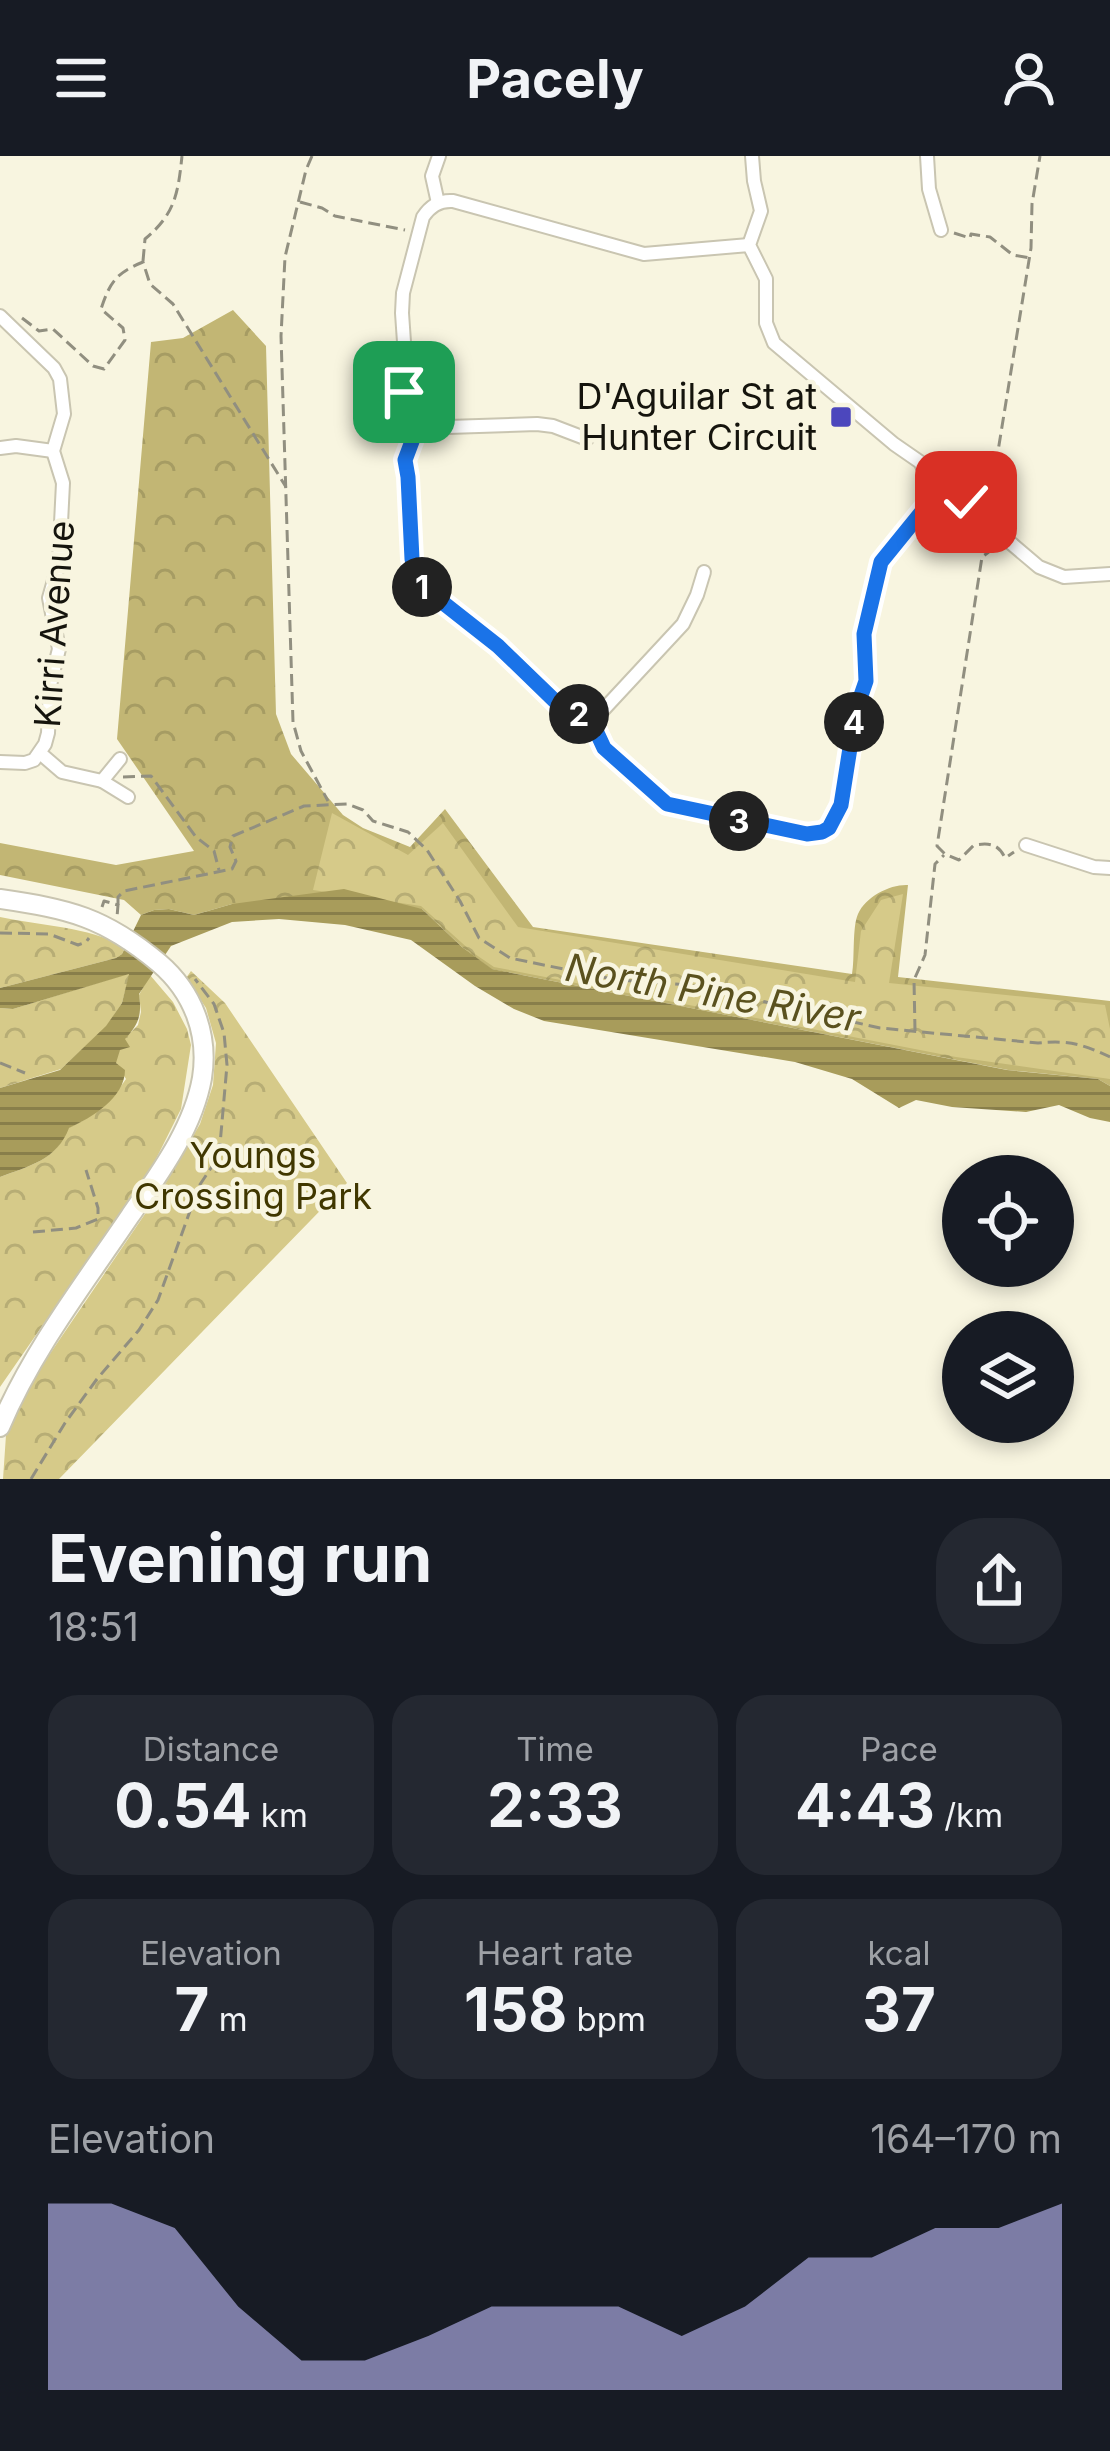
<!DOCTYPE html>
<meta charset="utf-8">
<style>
body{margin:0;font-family:Inter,sans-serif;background:#242831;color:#f1f3f6;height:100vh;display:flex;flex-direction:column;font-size:45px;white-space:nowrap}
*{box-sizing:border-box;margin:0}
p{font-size:39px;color:#9ea1a6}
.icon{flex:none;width:66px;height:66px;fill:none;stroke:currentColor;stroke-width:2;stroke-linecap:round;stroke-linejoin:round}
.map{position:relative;height:1323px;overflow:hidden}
.details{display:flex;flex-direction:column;background:#171b24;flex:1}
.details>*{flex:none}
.tools{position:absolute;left:942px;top:999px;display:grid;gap:24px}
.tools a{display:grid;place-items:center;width:132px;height:132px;border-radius:50%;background:#171b24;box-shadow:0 6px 18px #0003;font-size:60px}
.pin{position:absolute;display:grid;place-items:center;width:102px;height:102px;color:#fff;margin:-51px;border-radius:24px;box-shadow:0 6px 18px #0006}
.km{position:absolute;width:60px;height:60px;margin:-30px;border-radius:50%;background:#222;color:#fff;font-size:33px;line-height:60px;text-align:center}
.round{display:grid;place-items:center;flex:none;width:126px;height:126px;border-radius:48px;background:#242831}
.overview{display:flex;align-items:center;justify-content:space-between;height:204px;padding:0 48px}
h1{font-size:66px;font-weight:700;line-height:90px}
.stats{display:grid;grid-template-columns:repeat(3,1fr);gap:18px;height:204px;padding:12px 48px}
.stats div{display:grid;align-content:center;border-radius:30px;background:#242831;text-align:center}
.stats b{font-size:60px;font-weight:700}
.stats small{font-size:33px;font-weight:400}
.stats p{font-size:33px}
.chart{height:336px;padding:24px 48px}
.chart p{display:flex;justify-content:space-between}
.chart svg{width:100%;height:216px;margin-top:12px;fill:#a7a6dc;opacity:.7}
header{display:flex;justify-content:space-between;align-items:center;height:156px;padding:0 48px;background:#171b24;font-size:54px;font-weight:700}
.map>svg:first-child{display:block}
</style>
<header><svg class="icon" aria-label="menu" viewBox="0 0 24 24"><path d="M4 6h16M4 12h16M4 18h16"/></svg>Pacely<svg class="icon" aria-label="person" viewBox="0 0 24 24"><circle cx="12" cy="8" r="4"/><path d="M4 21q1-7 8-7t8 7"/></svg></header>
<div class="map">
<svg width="1110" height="1323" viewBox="0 0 1110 1323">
<defs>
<pattern id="forest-crowns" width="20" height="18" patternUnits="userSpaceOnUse" patternTransform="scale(3)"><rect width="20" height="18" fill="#c2b674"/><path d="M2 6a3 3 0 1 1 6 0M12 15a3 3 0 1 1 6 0" fill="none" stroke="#a69c63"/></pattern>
<pattern id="park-crowns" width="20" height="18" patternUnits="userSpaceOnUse" patternTransform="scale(3)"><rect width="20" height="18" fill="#d6ca89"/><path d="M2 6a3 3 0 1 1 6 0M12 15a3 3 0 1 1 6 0" fill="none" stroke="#b7ad75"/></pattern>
<pattern id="water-rules" width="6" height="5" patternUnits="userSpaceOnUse" patternTransform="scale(3)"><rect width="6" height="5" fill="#a89c5b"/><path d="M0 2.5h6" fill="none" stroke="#887e4a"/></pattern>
</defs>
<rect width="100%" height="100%" fill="#f8f5e0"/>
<path fill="url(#forest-crowns)" d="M 233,154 L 266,190 L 276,558 L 291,598 L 343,659 L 363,672 L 410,691 L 445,653 L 533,771 L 852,818 C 855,803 852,771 858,758 C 866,740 891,728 908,729 L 898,821 L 1110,845 L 1110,930 L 1098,923 L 1008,914 L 491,813 L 462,791 L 422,753 L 232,748 L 194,759 L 169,753 L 154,754 L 141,759 L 124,744 L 0,719 L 0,687 L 116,709 L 194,695 L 117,583 L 151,186 L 183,182 Z"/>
<g fill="url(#park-crowns)">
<polygon points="332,657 408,699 443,667 518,771 855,826 861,775 881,744 903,738 889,827 1105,849 1110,873 1110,923 956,901 494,811 472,796 421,750 313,734"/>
<path d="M 0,761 C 41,770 87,770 125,791 L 122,798 L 116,802 L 0,832 Z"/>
<polygon points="191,815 225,847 347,1027 59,1323 3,1323 6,1279 28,1230 164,1030 200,968 213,929 216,887 206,852 186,822"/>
<polygon points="130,817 122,847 106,871 61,913 0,932 0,852 13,853"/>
<path d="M 150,819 L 173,846 L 187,873 L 191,889 L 181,953 L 151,1013 L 0,1231 L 0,1021 C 29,1010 57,1004 68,972 C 93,961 111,946 126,923 L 116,907 L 116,902 L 124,883 L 138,869 L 141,856 L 139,839 Z"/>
</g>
<path fill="url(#water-rules)" d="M 344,733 L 422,753 L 462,791 L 492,813 L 1007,914 L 1098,923 L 1110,930 L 1110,966 L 1090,962 L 1059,949 L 1026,956 L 952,951 L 916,944 L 899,952 L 852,923 L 795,906 L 544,865 L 514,853 L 475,830 L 411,784 L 345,769 L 279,763 L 232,766 L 171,790 L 139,838 C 142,859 139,868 125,883 L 130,891 L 120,894 L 116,907 L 125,914 C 125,942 91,962 69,972 C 57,1004 29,1010 0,1021 L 0,932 L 60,914 L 106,870 L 122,847 L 129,818 L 13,853 L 0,852 L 0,832 L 116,802 L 122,798 L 141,759 L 154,754 L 169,753 L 194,759 L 232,748 Z"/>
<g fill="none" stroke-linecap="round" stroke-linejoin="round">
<defs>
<g id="minor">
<polyline points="752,0 754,25 761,55 749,89 766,123 766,167 774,187 894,288 920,306 937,337 974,351 987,367 1039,411 1064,421 1110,418"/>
<polyline points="927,0 929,33 941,74"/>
<polyline points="438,47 432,20 439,0"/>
<path d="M 749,89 L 644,98 L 453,45 C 439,44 430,50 423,61 L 403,137 L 402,157 L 406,215 L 404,243 L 417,272 L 405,304 L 408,321 L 411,403 L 417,424 L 423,432 L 498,490 L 558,548 L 592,566 L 604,592 L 667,648 L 815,678 L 834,666 L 841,649 L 856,554 L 865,525 L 864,478 L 881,406 L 937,337"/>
<polyline points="0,160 54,212 60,223 64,258 53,295 63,327 59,407 49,442 59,493 50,529 48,577 45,588 34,604 25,607 0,606"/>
<polyline points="417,272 537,268 553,270 587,283"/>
<polyline points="0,292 16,290 53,295"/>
<polyline points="592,566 683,468 697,439 704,416"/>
<polyline points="40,597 62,616 102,625"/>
<polyline points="120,603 102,625 128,641"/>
<polyline points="1026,689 1094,711 1110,712"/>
</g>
<path id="secondary" d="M 0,743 C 69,753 104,761 159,807 C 193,836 209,878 202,922 C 193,973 159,1018 130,1060 C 84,1128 32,1195 0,1271"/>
</defs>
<use href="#minor" stroke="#c9c5b1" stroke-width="16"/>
<use href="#secondary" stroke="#c9c5b1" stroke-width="22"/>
<g stroke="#918f80" stroke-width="3" stroke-dasharray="12 6" stroke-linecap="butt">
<polyline points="312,0 306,14 285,101 281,180 293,566 301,595 328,645"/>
<polyline points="300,46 322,52 335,60 405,74"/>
<polyline points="954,77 970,82 971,78 990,81 1013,99 1030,102"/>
<path d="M 143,105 L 145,83 C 175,58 178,38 182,0"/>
<path d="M 22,162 L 39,175 L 53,173 L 93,210 L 104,213 L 125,184 L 123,172 L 101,153 C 110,126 116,117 143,106 L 150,128 L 173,148 L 286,331"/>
<polyline points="983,341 993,326 1031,92 1032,48 1040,0"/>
<path d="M 994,392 L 982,401 L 937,690 L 945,698 L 959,704 L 974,689 C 989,687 998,687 1005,702 L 1014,696"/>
<polyline points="123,621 151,620 196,681 214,695 219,714"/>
<path d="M 118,749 L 118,741 L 124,735 L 232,713 L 236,705 L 230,691 L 233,680 L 304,650 L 347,648 L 363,654 L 373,665 L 408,676 L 427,694 L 460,745 L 479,782 L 510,802 L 617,824 L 690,829 L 880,872 L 1038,887 C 1069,884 1082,888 1110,901"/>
<polyline points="102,751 104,745 118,749 117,761"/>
<polyline points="0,777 49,778 78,789 86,786 89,782"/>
<polyline points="915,875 914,824 925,799 935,708 944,699"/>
<polyline points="0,907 25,917"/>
<polyline points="33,1076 76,1072 98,1063 98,1052 86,1014"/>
<polyline points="31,1323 65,1267 97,1223 139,1174 158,1144 199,1030 219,1000 227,909 224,877 214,848 195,823"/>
</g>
<use href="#minor" stroke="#fff" stroke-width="12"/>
<use href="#secondary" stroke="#fff" stroke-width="18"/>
</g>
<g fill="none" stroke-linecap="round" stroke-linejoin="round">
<defs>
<polyline id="route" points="404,236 406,250 417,272 405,304 408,321 412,403 417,424 423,431 498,490 558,548 592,566 604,592 667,648 807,678 822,676 829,672 841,649 856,554 866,525 864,478 881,406 937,337 966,346"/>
</defs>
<use href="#route" stroke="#fff" stroke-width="24"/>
<use href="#route" stroke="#1a73e8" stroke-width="15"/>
</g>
<rect fill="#4c47bd" stroke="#f8f5e0" stroke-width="4.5" x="829" y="249" width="24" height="24" rx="6"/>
<g text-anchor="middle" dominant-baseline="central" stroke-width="9" stroke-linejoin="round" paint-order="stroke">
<g font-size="36" fill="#15140d" stroke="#f8f5e0" text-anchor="end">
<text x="817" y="240">D'Aguilar St at<tspan x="817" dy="41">Hunter Circuit</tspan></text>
</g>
<g font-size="36" fill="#15140d" stroke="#f8f5e0">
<text transform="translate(54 468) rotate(-86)">Kirri Avenue</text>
</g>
<g font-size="36" fill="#403700" stroke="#f8f5e0">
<text x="253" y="999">Youngs<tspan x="253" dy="41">Crossing Park</tspan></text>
</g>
<g font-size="39" font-style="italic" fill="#5a511e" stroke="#f8f5e0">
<text transform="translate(713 836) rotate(10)">North Pine River</text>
</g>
</g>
</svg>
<div class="tools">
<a><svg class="icon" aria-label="locate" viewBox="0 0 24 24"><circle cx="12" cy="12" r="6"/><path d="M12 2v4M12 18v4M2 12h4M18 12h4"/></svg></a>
<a><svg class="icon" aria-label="layers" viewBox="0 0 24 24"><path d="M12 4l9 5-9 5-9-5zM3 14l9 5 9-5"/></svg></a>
</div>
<div class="pin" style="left:404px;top:236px;background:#1e9e55"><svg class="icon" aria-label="arrive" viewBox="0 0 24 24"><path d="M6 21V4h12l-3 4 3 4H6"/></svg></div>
<div class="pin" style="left:966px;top:346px;background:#d93025"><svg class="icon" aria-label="check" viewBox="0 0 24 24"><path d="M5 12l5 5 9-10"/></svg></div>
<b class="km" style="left:422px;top:431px">1</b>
<b class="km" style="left:579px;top:558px">2</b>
<b class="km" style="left:739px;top:665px">3</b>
<b class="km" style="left:854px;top:566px">4</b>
</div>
<section class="details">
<div class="overview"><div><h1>Evening run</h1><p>18:51</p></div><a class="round"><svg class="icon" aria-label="share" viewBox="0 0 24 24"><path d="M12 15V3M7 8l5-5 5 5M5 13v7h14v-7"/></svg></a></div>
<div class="stats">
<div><p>Distance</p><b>0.54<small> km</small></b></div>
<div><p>Time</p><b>2:33</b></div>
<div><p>Pace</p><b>4:43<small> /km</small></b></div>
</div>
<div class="stats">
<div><p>Elevation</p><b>7<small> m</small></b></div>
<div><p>Heart rate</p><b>158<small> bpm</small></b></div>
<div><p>kcal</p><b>37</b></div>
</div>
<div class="chart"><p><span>Elevation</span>164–170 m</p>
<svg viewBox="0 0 160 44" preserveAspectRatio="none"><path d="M0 44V6L10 6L20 11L30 27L40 38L50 38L60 33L70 27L80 27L90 27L100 33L110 27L120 17L130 17L140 11L150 11L160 6V44z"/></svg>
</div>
</section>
